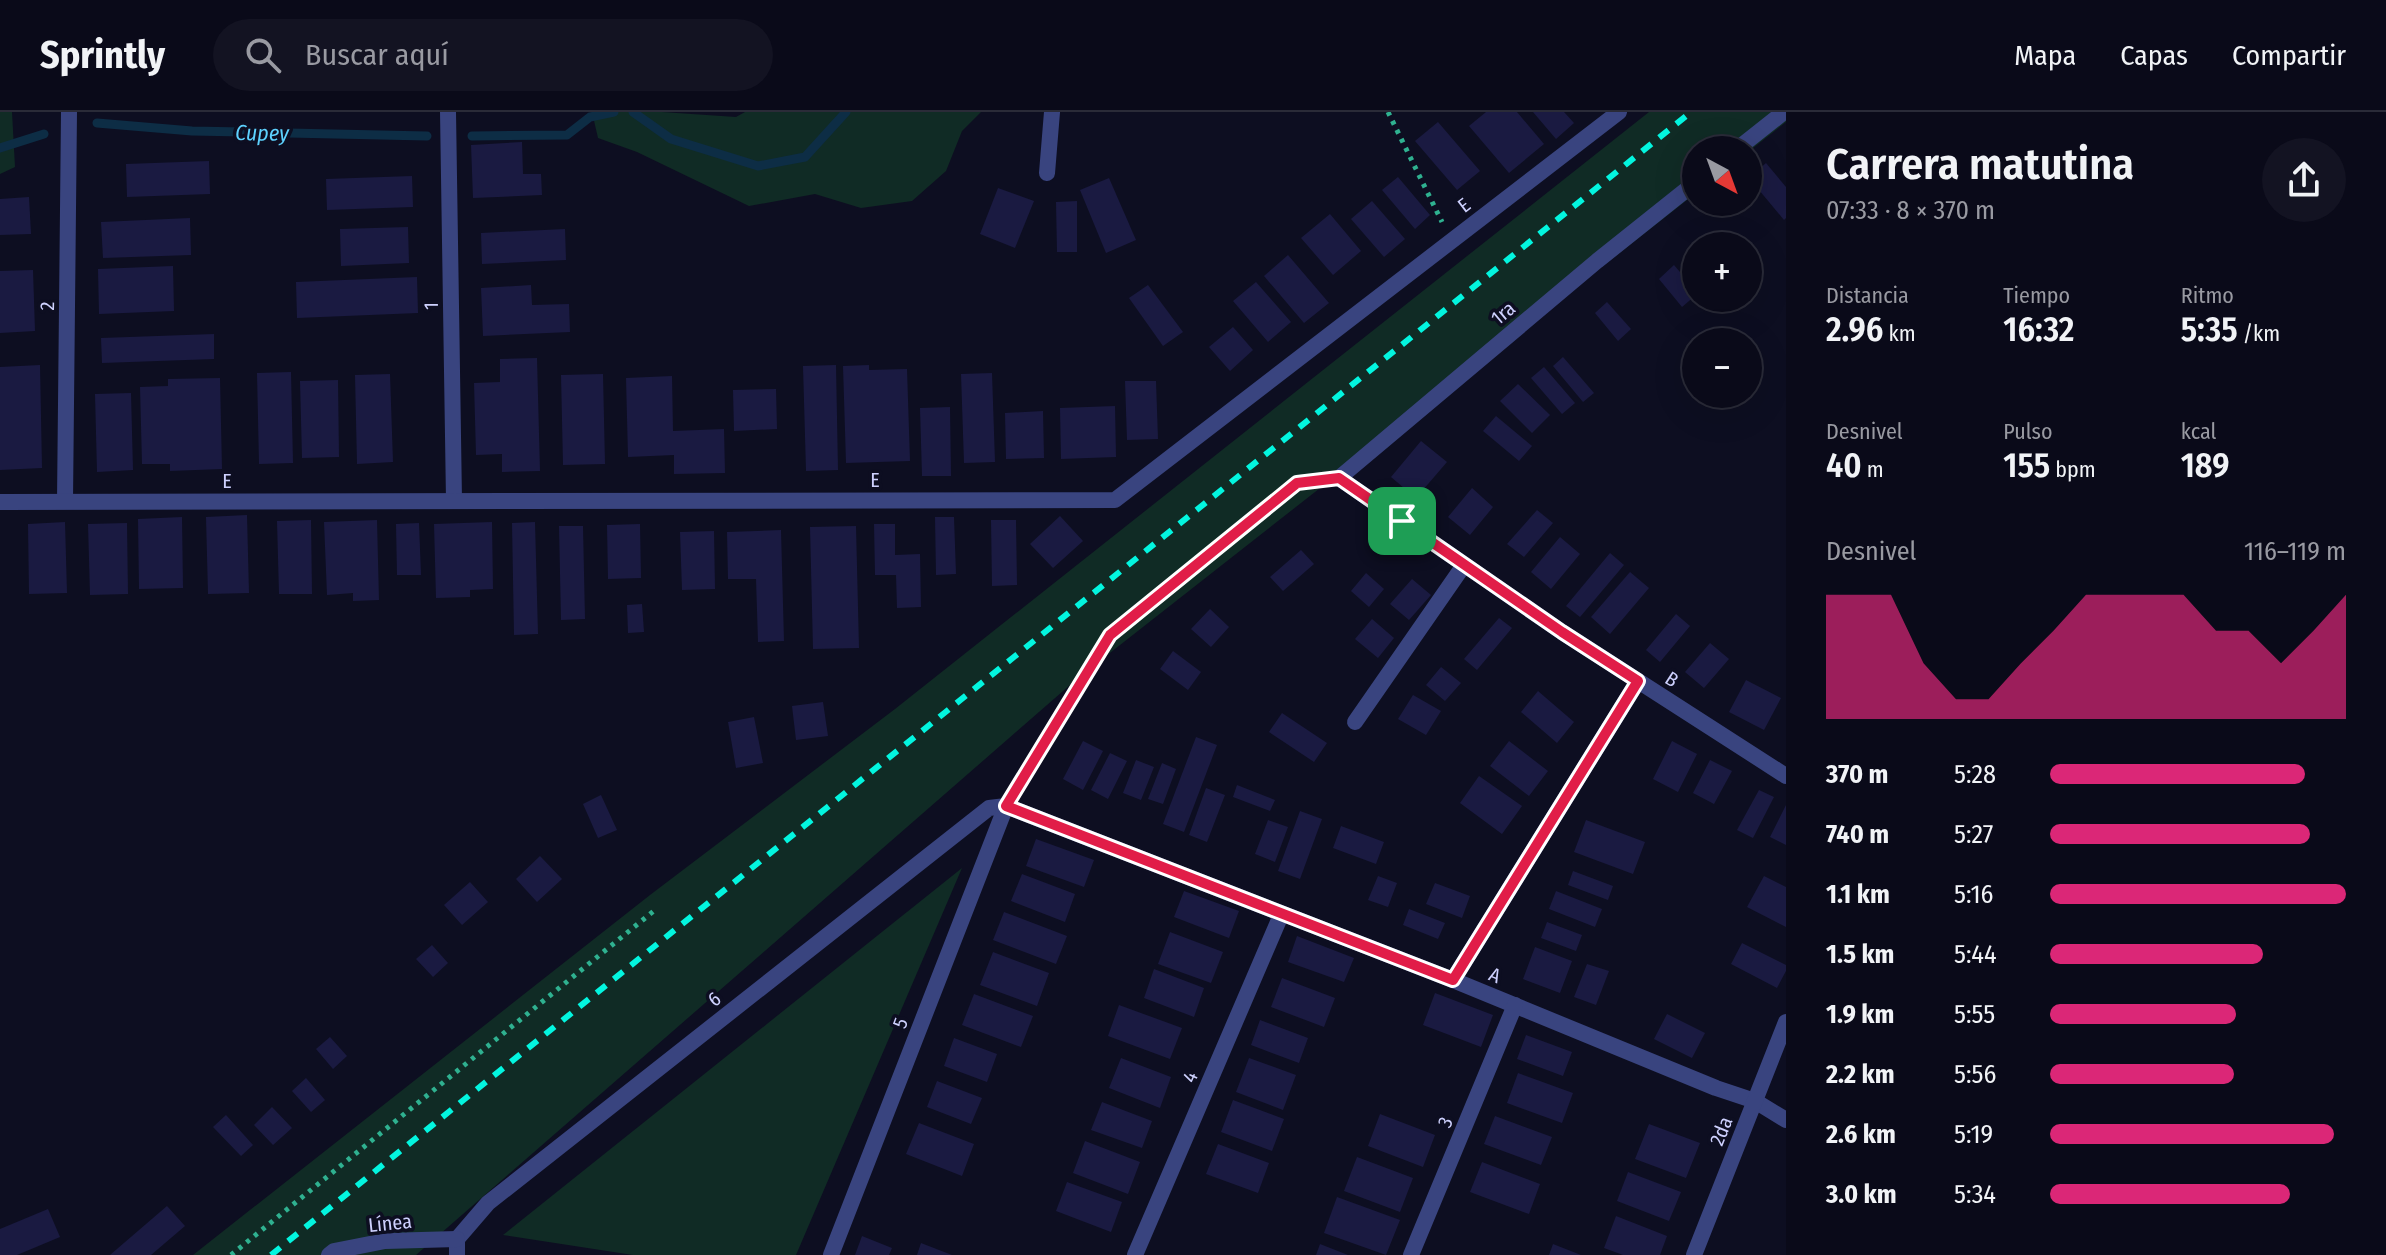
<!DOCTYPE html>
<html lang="es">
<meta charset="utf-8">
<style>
body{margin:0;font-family:"Fira Sans Condensed",sans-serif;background:#131322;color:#f1f3f6;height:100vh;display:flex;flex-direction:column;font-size:30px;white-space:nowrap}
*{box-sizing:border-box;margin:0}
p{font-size:26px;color:#999aa2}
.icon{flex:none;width:44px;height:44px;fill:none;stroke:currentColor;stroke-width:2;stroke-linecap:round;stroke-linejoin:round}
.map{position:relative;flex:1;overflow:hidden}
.panel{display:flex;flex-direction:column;background:#0a0a19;width:600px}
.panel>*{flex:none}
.needle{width:52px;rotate:139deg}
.tools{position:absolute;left:1682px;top:24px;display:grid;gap:16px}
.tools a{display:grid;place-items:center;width:80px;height:80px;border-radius:50%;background:#0a0a19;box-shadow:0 8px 32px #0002,0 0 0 2px #2a2b38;font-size:40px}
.pin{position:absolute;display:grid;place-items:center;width:68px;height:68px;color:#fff;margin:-34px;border-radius:16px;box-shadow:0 4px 12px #0006}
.round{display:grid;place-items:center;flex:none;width:84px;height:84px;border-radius:42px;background:#131322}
.head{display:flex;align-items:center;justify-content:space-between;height:136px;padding:0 40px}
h1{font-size:44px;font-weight:600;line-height:60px}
.figures{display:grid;grid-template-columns:repeat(3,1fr);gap:12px;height:136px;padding:8px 40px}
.figures div{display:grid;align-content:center}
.figures b{font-size:34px;font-weight:600}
.figures small{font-size:22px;font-weight:400}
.figures p{font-size:22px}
.chart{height:224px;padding:16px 40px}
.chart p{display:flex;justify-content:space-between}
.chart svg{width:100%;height:144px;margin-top:8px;fill:#db2777;opacity:.7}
ul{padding:0 40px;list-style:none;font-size:26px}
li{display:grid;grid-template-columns:128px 96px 1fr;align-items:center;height:60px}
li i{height:20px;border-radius:10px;background:#db2777}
header{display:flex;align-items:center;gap:48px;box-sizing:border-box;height:112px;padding:0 40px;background:#0a0a19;border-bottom:2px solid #2a2b38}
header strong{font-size:38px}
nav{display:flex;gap:44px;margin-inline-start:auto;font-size:28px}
.search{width:560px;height:72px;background:#131322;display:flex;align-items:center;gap:20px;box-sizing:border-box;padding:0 28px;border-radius:44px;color:#999aa2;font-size:30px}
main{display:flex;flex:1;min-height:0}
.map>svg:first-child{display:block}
</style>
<header>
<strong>Sprintly</strong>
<div class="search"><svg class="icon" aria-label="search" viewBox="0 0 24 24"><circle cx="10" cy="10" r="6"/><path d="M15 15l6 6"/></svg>Buscar aquí</div>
<nav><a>Mapa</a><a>Capas</a><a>Compartir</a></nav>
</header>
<main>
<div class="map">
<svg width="1786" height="1143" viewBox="0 0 1786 1143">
<rect width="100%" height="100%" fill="#0d0e21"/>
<g fill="#102b25">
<polygon points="0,0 12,0 15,55 0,62"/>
<polygon points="592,0 662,0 736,5 745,0 981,0 962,19 946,59 912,89 861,96 815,82 749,94 637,40 598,26"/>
<polygon points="1649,0 1786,0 1786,10 1748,40 1748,38 1696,38 1696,81 1078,566 416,1143 193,1143 650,783 895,597"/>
<polygon points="962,756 796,1143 633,1143 503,1123"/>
</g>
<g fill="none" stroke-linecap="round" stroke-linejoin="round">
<g stroke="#0d2d45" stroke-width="9">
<polyline points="633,0 671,27 758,54 805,45 846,0"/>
<polyline points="97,11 192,19 427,24"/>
<polyline points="472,24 567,23 590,5 614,0"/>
<polyline points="0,36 44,22"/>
</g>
</g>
<g fill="#1a1a41">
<polygon points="1486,0 1517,0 1544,32 1509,61 1469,14"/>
<polygon points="1533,0 1564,0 1574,11 1556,27"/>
<polygon points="1438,10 1480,59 1457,78 1415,29"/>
<polygon points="522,30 523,62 541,62 542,83 473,86 471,33"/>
<polygon points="209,49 210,82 127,85 126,52"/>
<polygon points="1766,51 1786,75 1786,106 1784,108 1749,66"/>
<polygon points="412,64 413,95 327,98 326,67"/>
<polygon points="1398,65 1430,103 1415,117 1382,78"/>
<polygon points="1109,66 1136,128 1106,141 1080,78"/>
<polygon points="998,76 1034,89 1015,136 980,122"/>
<polygon points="29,85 31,122 0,123 0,87"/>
<polygon points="1077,89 1077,140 1057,140 1056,90"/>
<polygon points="1372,89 1405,127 1384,145 1351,107"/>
<polygon points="1330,102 1361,139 1333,163 1301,126"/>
<polygon points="190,106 191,143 103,146 101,110"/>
<polygon points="408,115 409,151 341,154 340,117"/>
<polygon points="565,117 566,148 482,152 481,121"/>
<polygon points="1288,143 1329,191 1304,211 1264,164"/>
<polygon points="1674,153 1696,179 1696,183 1682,195 1659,167"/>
<polygon points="173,154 174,199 99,202 98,157"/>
<polygon points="33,158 35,219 0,221 0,159"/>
<polygon points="417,165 418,201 297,206 296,170"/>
<polygon points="1256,170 1291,210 1268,230 1233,189"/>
<polygon points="531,173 532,193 569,192 570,220 483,224 481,176"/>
<polygon points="1148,173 1183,220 1163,234 1129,186"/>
<polygon points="1607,190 1631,217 1618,229 1595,201"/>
<polygon points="1233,215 1253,238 1230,259 1209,235"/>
<polygon points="214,222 214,247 102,251 101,226"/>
<polygon points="1563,245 1594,281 1583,290 1553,254"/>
<polygon points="537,246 540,359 502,360 502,342 476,343 474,271 500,270 500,247"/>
<polygon points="40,253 42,356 0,358 0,255"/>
<polygon points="836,253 838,358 806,359 803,254"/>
<polygon points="869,253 869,258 907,257 910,349 846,351 843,254"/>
<polygon points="1544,255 1575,291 1562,302 1531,266"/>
<polygon points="291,260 293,351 259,352 257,261"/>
<polygon points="992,261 995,350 964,351 961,262"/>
<polygon points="390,262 393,350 357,352 355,263"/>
<polygon points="603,262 605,352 563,353 561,263"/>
<polygon points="672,264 673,319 724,317 725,361 674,362 674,343 628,345 626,266"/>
<polygon points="220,266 222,357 170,359 170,352 142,352 140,275 168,274 168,267"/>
<polygon points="338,268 339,345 302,346 300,269"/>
<polygon points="1125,269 1156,269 1158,327 1127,328"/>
<polygon points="1518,272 1550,303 1532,321 1500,289"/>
<polygon points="776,277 777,317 734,319 733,278"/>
<polygon points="131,281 133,358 97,360 95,282"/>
<polygon points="1115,294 1116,345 1061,347 1060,296"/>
<polygon points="950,295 951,364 922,364 920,296"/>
<polygon points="1043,299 1044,346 1006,347 1005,301"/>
<polygon points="1496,304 1532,334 1519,349 1483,319"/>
<polygon points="1421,329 1447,350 1416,386 1391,365"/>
<polygon points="1472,376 1493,395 1470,423 1448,405"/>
<polygon points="1537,398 1553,411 1524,445 1507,432"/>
<polygon points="247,403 249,481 208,482 206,405"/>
<polygon points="1060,404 1083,429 1053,456 1030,432"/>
<polygon points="182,405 183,476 139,477 138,407"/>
<polygon points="935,405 954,405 956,462 936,463"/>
<polygon points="311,408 312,482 279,482 277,409"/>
<polygon points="377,408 379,488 353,489 353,481 327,483 324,410"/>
<polygon points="991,408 1016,408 1017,473 992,474"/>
<polygon points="65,410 67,481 29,482 28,412"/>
<polygon points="492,410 493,477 470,478 470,485 436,486 434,412"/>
<polygon points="535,410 538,522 514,523 512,411"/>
<polygon points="127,411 128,482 90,483 88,412"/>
<polygon points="419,411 421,463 397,463 396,412"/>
<polygon points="640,412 641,466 608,467 607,413"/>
<polygon points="874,412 895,412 895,443 920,442 921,495 897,496 896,463 875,463"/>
<polygon points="559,414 583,414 585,507 561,508"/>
<polygon points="856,414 859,536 813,537 810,415"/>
<polygon points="781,418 784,529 758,530 756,467 728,467 727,420"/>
<polygon points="714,419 715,477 682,478 680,420"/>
<polygon points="1560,425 1580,442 1551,477 1531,460"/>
<polygon points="1301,438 1314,452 1283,479 1270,465"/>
<polygon points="1610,441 1624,453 1580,505 1566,494"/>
<polygon points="1630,460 1649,476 1610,522 1591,505"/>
<polygon points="1366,461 1384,477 1369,495 1351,479"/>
<polygon points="1412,467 1431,483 1409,508 1390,492"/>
<polygon points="642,492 644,520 628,521 627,493"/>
<polygon points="1210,497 1229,515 1211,535 1191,517"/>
<polygon points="1676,502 1690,514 1660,550 1646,538"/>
<polygon points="1499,506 1512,516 1477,558 1464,547"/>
<polygon points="1372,507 1394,526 1378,546 1355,527"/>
<polygon points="1710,531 1729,547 1704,576 1685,560"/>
<polygon points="1173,539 1201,560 1188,578 1160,557"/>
<polygon points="1441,555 1461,571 1445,589 1426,573"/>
<polygon points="1746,568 1781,586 1764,618 1729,600"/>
<polygon points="1538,579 1574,610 1557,631 1521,600"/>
<polygon points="1413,583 1441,599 1426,623 1398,607"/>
<polygon points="823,590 828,624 796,628 792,594"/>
<polygon points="1282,601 1327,631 1314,650 1269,620"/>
<polygon points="754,605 763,651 736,656 728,610"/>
<polygon points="1196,625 1217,633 1184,720 1163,712"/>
<polygon points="1083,629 1103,639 1083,678 1063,667"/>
<polygon points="1509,629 1548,659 1529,684 1490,654"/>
<polygon points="1672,629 1697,642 1678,680 1653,667"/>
<polygon points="1110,641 1127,649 1108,687 1091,678"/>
<polygon points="1136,648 1154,655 1141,688 1123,681"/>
<polygon points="1710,648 1732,659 1714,692 1693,681"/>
<polygon points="1162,651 1176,657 1163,692 1148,687"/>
<polygon points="1479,664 1522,694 1502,722 1460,691"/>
<polygon points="1237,673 1275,688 1270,699 1233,685"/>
<polygon points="1206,676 1225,683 1207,730 1189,723"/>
<polygon points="1759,678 1774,685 1753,726 1737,718"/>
<polygon points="601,683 617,718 598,726 583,692"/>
<polygon points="1786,693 1786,733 1770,725"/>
<polygon points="1300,699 1322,707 1300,767 1278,759"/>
<polygon points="1268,708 1288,715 1275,750 1255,742"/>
<polygon points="1586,708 1645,730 1633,762 1574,740"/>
<polygon points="1341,714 1384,730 1376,752 1333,736"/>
<polygon points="1036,727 1094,748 1084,775 1026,754"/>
<polygon points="540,744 562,767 537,790 516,767"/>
<polygon points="1573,759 1613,774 1608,788 1568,773"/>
<polygon points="1022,762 1075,782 1065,810 1011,789"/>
<polygon points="1378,764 1397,771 1388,795 1368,788"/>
<polygon points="1764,764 1786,775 1786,815 1747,795"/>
<polygon points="470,770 488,790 462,813 444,793"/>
<polygon points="1435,771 1470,784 1462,806 1426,792"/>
<polygon points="1184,779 1239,799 1229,826 1174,805"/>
<polygon points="1556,779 1602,797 1595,815 1549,797"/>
<polygon points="1409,797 1445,811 1438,827 1403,813"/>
<polygon points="1004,800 1067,824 1056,852 993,828"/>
<polygon points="1547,810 1582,823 1576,839 1541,826"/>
<polygon points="1170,820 1223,840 1211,871 1158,852"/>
<polygon points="1297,824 1354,846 1344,870 1288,850"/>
<polygon points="1742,831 1786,853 1786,859 1777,876 1731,852"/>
<polygon points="432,833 448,851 433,865 416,847"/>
<polygon points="1535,835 1572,849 1560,881 1523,867"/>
<polygon points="993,840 1049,861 1037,894 980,873"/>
<polygon points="1587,852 1609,859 1596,893 1574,885"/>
<polygon points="1154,857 1204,876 1194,905 1144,886"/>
<polygon points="1282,866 1335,886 1324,915 1271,895"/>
<polygon points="1435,881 1493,903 1481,935 1423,913"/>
<polygon points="974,882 1033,904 1021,935 962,913"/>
<polygon points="1119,893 1182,916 1170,947 1108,924"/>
<polygon points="1667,902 1705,921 1692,946 1654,927"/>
<polygon points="1260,908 1308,926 1299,951 1251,933"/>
<polygon points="1526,923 1572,940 1563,964 1517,947"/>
<polygon points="330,925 347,944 333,957 316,937"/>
<polygon points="954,926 997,942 987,970 944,954"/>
<polygon points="1121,946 1171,965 1160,996 1109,976"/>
<polygon points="1249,946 1296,963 1283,998 1236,980"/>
<polygon points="1518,961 1573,981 1562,1011 1507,991"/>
<polygon points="306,966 325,988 311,1000 292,979"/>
<polygon points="937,969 982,986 971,1012 927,995"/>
<polygon points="1233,988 1284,1007 1272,1039 1221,1020"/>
<polygon points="1102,990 1152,1009 1142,1036 1091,1018"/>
<polygon points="272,995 292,1016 273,1033 254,1013"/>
<polygon points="1380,1002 1435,1023 1423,1055 1368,1034"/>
<polygon points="226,1003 253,1033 241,1044 213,1015"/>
<polygon points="1495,1004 1552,1025 1541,1053 1484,1032"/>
<polygon points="919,1011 974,1032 962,1064 906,1042"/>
<polygon points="1649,1012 1700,1031 1686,1066 1635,1047"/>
<polygon points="1085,1029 1140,1050 1128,1082 1073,1061"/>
<polygon points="1218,1032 1269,1051 1258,1081 1206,1062"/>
<polygon points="1357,1045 1413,1066 1400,1100 1344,1079"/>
<polygon points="1482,1050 1540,1072 1529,1102 1470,1080"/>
<polygon points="1628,1060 1681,1080 1669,1109 1617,1089"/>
<polygon points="1067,1070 1122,1090 1111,1120 1056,1099"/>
<polygon points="1337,1085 1400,1108 1386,1143 1324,1121"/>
<polygon points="167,1094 185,1114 151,1143 110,1143"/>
<polygon points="48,1097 60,1125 17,1143 0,1143 0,1117"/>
<polygon points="1616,1104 1667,1124 1660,1143 1623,1143 1604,1136"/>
<polygon points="862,1124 892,1136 889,1143 855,1143"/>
<polygon points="921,1131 952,1143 917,1143"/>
<polygon points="1320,1132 1348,1143 1316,1143"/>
<polygon points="1553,1132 1581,1143 1549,1143"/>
</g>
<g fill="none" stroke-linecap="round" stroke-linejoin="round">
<g stroke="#2fb190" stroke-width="5" stroke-dasharray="4 6" stroke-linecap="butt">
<polyline points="1388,0 1442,110"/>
<polyline points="1017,676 1110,523 1297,371 1318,368"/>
<polyline points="231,1143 655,798"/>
</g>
<g stroke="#39447f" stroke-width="16">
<polyline points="1047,61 1052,0"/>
<polyline points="1355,610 1464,453"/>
</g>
<g stroke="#39447f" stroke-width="16">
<polyline points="448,0 454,388"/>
<polyline points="1736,38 1784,0"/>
<polyline points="1696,70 1597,149 1339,366 1562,520 1786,664"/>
<polyline points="65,389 69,0"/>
<polyline points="0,390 1115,388 1619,0"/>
<polyline points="1453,868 1638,569"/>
<polyline points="457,1127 488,1091 989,696 1006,694 1453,868 1716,976 1755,989 1786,1008"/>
<polyline points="457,1127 457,1143"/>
<polyline points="329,1143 334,1139 385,1129 457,1127"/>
<polyline points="831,1143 1006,694"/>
<polyline points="1135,1143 1281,803"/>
<polyline points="1411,1143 1515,893"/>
<polyline points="1694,1143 1786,910"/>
</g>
<polyline stroke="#03f5df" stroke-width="6" stroke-dasharray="12 10" stroke-linecap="butt" points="271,1143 1691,0"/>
</g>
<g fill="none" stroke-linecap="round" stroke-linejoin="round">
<defs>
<polygon id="route" points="1339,366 1562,520 1638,569 1453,868 1006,694 1110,523 1297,371"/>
</defs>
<use href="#route" stroke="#fff" stroke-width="16"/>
<use href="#route" stroke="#e11d48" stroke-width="10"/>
</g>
<g text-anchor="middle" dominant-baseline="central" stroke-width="7" stroke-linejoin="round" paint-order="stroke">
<g font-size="20" fill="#ced1fe" stroke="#0d0e21">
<text transform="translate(1464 93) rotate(-38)">E</text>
<text transform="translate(47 194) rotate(-89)">2</text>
<text transform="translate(431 194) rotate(-91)">1</text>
<text transform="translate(1503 201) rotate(-40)">1ra</text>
<text x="875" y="368">E</text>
<text x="227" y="369">E</text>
<text transform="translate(1672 567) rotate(33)">B</text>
<text transform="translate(1495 863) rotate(22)">A</text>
<text transform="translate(714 887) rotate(-38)">6</text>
<text transform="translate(900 911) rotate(-69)">5</text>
<text transform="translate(1190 965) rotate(-67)">4</text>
<text transform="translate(1445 1010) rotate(-67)">3</text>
<text transform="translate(1721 1019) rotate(-68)">2da</text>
<text transform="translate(390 1111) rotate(-6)">Línea</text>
</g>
<g font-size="22" font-style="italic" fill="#5dd1fd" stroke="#0d0e21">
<text transform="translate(262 21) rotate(1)">Cupey</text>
</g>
</g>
</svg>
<div class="tools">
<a><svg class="needle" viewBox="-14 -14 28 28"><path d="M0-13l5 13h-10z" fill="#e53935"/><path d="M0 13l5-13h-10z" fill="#999aa2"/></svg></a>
<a>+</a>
<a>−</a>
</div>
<div class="pin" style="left:1402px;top:409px;background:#1e9e55"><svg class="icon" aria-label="arrive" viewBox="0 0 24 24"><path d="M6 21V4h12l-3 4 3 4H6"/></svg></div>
</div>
<section class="panel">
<div class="head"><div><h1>Carrera matutina</h1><p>07:33 · 8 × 370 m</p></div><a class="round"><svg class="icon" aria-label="share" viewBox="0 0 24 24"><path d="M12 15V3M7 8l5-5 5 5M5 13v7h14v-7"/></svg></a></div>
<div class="figures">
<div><p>Distancia</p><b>2.96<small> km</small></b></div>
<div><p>Tiempo</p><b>16:32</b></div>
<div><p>Ritmo</p><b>5:35<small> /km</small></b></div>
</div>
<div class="figures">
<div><p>Desnivel</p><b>40<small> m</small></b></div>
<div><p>Pulso</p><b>155<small> bpm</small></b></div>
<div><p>kcal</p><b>189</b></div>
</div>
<div class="chart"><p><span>Desnivel</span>116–119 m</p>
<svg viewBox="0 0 160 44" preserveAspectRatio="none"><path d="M0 44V6L10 6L20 6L30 27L40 38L50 38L60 27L70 17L80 6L90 6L100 6L110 6L120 17L130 17L140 27L150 17L160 6V44z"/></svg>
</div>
<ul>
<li><b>370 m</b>5:28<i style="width:86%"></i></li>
<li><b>740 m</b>5:27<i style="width:88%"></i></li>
<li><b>1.1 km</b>5:16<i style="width:100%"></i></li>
<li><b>1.5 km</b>5:44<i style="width:72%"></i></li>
<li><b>1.9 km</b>5:55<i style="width:63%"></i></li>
<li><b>2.2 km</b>5:56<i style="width:62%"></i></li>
<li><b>2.6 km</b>5:19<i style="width:96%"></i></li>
<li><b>3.0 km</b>5:34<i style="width:81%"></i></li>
</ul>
</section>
</main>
